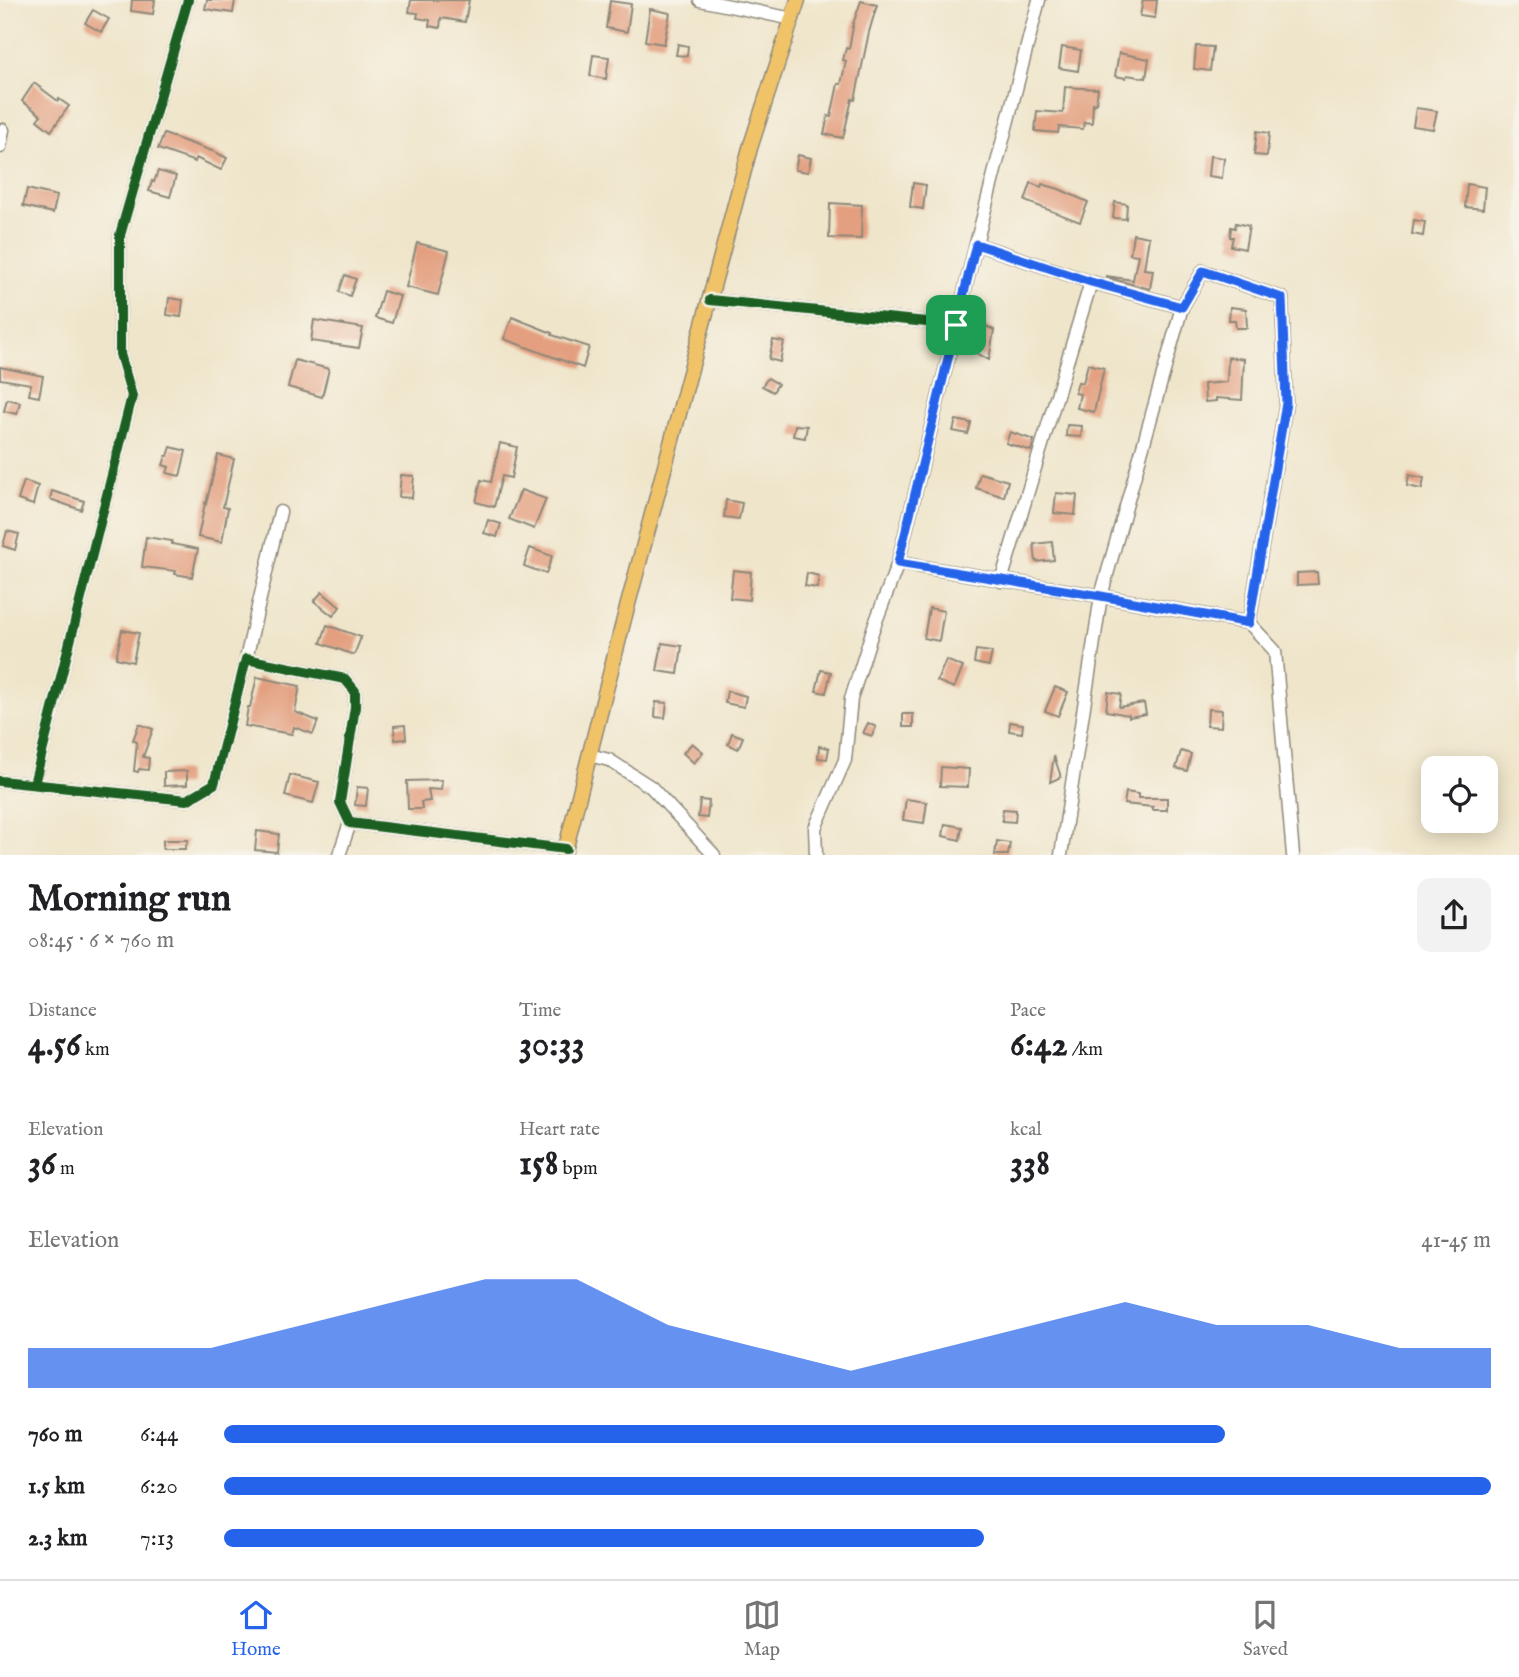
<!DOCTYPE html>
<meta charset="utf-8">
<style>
body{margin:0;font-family:"IM FELL English",serif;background:#f2f2f2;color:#202124;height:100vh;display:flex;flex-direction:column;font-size:26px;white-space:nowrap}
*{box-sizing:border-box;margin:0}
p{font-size:23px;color:#757577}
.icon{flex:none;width:38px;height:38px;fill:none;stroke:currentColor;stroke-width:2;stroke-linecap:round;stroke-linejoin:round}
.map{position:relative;height:855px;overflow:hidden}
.details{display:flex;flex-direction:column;background:#fff;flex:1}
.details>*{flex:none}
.fabs{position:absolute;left:1421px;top:756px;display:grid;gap:14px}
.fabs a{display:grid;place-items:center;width:77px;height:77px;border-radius:14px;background:#fff;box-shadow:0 4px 18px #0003;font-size:35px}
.pin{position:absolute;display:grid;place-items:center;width:60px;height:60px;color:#fff;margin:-30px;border-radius:14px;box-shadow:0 4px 10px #0006}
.round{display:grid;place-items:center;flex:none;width:74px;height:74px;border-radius:14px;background:#f2f2f2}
.head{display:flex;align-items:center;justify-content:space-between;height:119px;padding:0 28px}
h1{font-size:38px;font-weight:700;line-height:52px}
.figures{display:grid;grid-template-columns:repeat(3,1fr);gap:10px;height:119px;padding:7px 28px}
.figures div{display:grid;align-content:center}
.figures b{font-size:35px;font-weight:700}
.figures small{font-size:19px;font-weight:400}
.figures p{font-size:19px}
.chart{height:196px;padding:14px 28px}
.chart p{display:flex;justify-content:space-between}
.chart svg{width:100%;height:126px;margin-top:7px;fill:#2563eb;opacity:.7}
ul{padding:0 28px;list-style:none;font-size:23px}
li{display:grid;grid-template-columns:112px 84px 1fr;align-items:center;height:52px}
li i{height:18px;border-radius:9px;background:#2563eb}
.tabs{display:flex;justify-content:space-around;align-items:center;height:98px;border-top:2px solid #e0e0e0;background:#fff;font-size:19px;color:#757577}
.tabs a{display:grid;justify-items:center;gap:4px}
.tabs .current{color:#2563eb}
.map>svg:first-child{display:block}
</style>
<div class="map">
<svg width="1519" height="855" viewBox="0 0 1519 855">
<rect width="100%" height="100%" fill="#f7f3e8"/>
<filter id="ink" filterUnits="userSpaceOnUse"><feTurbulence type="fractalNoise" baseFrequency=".0143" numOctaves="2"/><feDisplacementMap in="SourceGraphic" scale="14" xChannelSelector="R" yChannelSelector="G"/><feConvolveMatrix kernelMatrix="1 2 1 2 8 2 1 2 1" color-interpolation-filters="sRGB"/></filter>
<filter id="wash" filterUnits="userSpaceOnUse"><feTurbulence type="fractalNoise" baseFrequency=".00686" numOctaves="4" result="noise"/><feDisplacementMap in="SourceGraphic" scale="28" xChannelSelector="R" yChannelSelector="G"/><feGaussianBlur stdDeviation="1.57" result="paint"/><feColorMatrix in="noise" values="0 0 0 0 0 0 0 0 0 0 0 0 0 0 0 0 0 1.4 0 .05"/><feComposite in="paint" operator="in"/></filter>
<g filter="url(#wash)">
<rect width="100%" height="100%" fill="#efe5ca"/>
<g id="blocks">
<g fill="#e39f7f">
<polygon points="132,0 155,0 153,14 131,11"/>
<polygon points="207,0 235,0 233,13 205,9"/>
<polygon points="411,0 469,0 465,22 441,18 440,28 429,26 430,20 417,18 418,13 409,12"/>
<polygon points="1143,0 1157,0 1155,18 1140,16"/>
<polygon points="610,1 631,4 627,32 606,28"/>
<polygon points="861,1 877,5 869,32 855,100 852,99 843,138 824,134 828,116 831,117 838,84 841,84 846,61 843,60 846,48 849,49 853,27 852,27"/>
<polygon points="650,9 670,13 664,44 645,41"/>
<polygon points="93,10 109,19 101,32 85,23"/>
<polygon points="678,44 688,46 687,56 676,55"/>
<polygon points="1196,46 1213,47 1210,71 1194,69"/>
<polygon points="1062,47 1081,50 1078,71 1059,68"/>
<polygon points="1119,53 1149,59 1146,78 1127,75 1126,78 1115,76"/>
<polygon points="593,55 609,57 606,79 590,76"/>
<polygon points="34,83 58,101 59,99 69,106 51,131 37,120 41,115 22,101"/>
<polygon points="1065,87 1098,89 1096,104 1093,103 1092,123 1084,122 1083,129 1059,127 1058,133 1035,131 1037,111 1063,113"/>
<polygon points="1416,108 1437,111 1433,129 1413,126"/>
<polygon points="1257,131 1269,133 1267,156 1254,155"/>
<polygon points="164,134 215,152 227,158 221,170 196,158 195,162 158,149"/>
<polygon points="798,155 811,158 808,172 795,170"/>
<polygon points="1210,156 1224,158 1222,178 1208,176"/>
<polygon points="158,171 176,176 170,197 149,191 152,181 154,182"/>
<polygon points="913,183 926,185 923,209 910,207"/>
<polygon points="1031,183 1041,187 1042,184 1059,189 1088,202 1080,222 1025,201"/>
<polygon points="1467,184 1485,187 1483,209 1465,207"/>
<polygon points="27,189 57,196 53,213 23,206"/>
<polygon points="1115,202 1127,204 1126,219 1113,218"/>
<polygon points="830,203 862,205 861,239 829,238"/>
<polygon points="1414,220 1425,222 1423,236 1412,234"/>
<polygon points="1236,223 1249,226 1245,249 1231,246 1233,237 1230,237 1231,227 1235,228"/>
<polygon points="1133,234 1149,237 1144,269 1153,270 1150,289 1106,277 1106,276 1133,280 1138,255 1130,254"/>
<polygon points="417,243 449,251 438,295 406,287"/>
<polygon points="345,275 356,279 350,296 339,292"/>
<polygon points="383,291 400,296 392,323 375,318"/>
<polygon points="169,298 183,300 181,317 167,315"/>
<polygon points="1230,307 1246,309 1247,328 1236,328 1235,320 1229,320"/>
<polygon points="512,317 552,333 552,335 589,347 583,368 504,339"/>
<polygon points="314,320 363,328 359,348 311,341"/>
<polygon points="982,324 994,330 989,360 976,353"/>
<polygon points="773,340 784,342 780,362 769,359"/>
<polygon points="1228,357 1244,359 1242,400 1216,398 1216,401 1205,402 1204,384 1227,382"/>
<polygon points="295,360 329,369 322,397 288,387"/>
<polygon points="1088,364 1104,368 1094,412 1077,408 1080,394 1075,393 1078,382 1083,383"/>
<polygon points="0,367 43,376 39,397 29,395 31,384 0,379"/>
<polygon points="768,378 778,384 773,392 762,386"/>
<polygon points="7,399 20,402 17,414 4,411"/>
<polygon points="956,420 971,423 968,434 953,431"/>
<polygon points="795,425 807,426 805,438 793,436"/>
<polygon points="1067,425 1082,426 1081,437 1066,436"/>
<polygon points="1010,432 1034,440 1031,451 1006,443"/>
<polygon points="500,443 517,447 511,478 502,476 494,507 476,502 481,480 491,482"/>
<polygon points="171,447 186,451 180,476 167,473 169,467 163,465 166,456 168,456"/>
<polygon points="218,455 234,459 223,507 228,508 222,542 198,537 205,503 206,504"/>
<polygon points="980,473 1008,481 1004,497 976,488"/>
<polygon points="401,475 414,476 412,498 399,497"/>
<polygon points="1409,475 1424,478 1422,489 1407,486"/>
<polygon points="24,481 38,486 33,505 18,500"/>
<polygon points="521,490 546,499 534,529 509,519"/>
<polygon points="52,491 84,501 81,510 50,499"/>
<polygon points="1056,493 1077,495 1075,515 1054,513"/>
<polygon points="726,500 742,503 739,519 724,517"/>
<polygon points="488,520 501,524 497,537 484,533"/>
<polygon points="7,531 19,534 15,550 3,546"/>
<polygon points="146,537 172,541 172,544 198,549 192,577 175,574 176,571 142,567"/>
<polygon points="1052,542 1054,560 1036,562 1034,544"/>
<polygon points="530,548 552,556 546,574 524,566"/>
<polygon points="733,570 751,572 749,600 730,598"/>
<polygon points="1317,572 1318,584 1297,585 1297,573"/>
<polygon points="807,573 819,576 817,588 805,586"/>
<polygon points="322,592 340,607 333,616 314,601"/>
<polygon points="929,608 944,611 939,641 924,638"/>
<polygon points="327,625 361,637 354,655 321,643"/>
<polygon points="122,630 139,633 133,662 116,658"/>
<polygon points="662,643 682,646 678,674 657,671"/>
<polygon points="976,650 992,652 989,666 974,663"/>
<polygon points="946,660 963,667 954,688 937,681"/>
<polygon points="821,670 831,672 826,693 816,691"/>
<polygon points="257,677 300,686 295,712 318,721 313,734 294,727 292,734 245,726 248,707 250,707"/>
<polygon points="1055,687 1068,692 1058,716 1045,711"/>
<polygon points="727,691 746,696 744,707 725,703"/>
<polygon points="1108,692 1121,694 1119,707 1144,703 1146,714 1129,717 1129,715 1106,711"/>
<polygon points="656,702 667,703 665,718 655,717"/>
<polygon points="1208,709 1222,710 1221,727 1207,726"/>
<rect x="903" y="714" width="10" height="13"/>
<polygon points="1010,722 1023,724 1022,733 1009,731"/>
<polygon points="868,723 876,727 872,736 863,733"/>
<polygon points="139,724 153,729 143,757 149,758 148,770 139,769 138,772 134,771 137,742 133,740"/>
<polygon points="405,725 406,739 395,740 394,726"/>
<polygon points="732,733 743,737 738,749 728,744"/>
<polygon points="692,743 703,752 694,763 683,753"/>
<polygon points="819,746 829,748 827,759 818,758"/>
<polygon points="1181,751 1191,754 1187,771 1176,768"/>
<polygon points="1054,756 1061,777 1050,782"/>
<polygon points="941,767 969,769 968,787 940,786"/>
<polygon points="187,771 187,785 164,786 164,772"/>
<polygon points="290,775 319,782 313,803 285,796"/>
<polygon points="442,780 441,790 428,789 430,801 421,802 422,809 408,809 407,781"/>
<polygon points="357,787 368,788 366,806 355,805"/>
<polygon points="1126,792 1138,794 1138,798 1167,798 1167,810 1153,810 1153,807 1124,804"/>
<polygon points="906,799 927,802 924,823 903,820"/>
<polygon points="700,800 709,801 707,818 698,817"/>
<polygon points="1003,809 1016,810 1015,822 1002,821"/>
<polygon points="945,824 962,827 960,840 943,836"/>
<polygon points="257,831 279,834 277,852 255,850"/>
<polygon points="163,840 188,840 185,849 163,849"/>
<polygon points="997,841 1010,843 1008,855 995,855"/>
</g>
</g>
</g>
<g filter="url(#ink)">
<use href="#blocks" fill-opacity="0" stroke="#8d887a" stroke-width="2"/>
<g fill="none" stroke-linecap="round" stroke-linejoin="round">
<defs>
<g id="minor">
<polyline points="700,0 793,19"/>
<polyline points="1039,0 976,244 898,563 1101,596 1249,623 1275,651 1293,855"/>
<polyline points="0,147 3,130"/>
<polyline points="976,244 1091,282 1182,307"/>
<polyline points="710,300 956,325"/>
<polyline points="1001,581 1091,282"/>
<polyline points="246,659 280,512"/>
<polyline points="589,755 609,760 651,787 714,855"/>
<polyline points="0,781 187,800 214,784 246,659 345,679 355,691 355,707 340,802 350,823 566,849"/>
<polyline points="34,784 132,396 120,354 120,235 188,0"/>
<polyline points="339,855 350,823"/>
<polyline points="816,855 815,828 845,760 851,699 873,629 898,563"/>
<polyline points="1061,855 1101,596 1182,307 1203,271 1282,298 1286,403 1249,623"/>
</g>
<polyline id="major" points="564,855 624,619 750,148 798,0"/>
</defs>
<use href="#minor" stroke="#8d887a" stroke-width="15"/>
<use href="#major" stroke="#8d887a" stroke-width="17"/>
<use href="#minor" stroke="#fff" stroke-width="12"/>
<use href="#major" stroke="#f0c369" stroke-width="14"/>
<defs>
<g id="cycleway">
<polyline points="710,300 956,325"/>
<polyline points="0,781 187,800 214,784 246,659 345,679 355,691 355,707 340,802 350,823 566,849"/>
<polyline points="34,784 132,396 120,354 120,235 188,0"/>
</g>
</defs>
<use href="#cycleway" stroke="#f7f3e8" stroke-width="15"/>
<use href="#cycleway" stroke="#1b5e20" stroke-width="10"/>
</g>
</g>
<g fill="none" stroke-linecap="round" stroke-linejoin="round" filter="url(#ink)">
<defs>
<polygon id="route" points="976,244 1091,282 1182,307 1203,271 1282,298 1286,403 1249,623 1101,596 898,563"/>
</defs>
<use href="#route" stroke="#fff" stroke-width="14"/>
<use href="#route" stroke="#2563eb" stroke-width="9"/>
</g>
</svg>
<div class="fabs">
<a><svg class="icon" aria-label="locate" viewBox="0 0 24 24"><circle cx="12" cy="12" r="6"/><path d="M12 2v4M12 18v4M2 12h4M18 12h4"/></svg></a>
</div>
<div class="pin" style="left:956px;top:325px;background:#1e9e55"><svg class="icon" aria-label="arrive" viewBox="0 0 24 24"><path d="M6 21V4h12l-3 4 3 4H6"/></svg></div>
</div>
<section class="details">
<div class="head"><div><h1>Morning run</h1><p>08:45 · 6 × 760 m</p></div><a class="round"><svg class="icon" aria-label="share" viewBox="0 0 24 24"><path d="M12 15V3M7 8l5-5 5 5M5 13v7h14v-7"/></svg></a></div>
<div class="figures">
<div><p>Distance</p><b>4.56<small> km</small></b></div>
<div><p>Time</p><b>30:33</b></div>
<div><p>Pace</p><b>6:42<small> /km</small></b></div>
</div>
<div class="figures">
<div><p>Elevation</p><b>36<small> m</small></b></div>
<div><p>Heart rate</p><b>158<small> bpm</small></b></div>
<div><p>kcal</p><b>338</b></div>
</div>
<div class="chart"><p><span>Elevation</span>41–45 m</p>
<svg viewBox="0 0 160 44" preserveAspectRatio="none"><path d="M0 44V30L10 30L20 30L30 22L40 14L50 6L60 6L70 22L80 30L90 38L100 30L110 22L120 14L130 22L140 22L150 30L160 30V44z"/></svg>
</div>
<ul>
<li><b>760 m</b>6:44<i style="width:79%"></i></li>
<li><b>1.5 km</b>6:20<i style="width:100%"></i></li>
<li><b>2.3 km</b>7:13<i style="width:60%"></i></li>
</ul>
</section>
<nav class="tabs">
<a class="current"><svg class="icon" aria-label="home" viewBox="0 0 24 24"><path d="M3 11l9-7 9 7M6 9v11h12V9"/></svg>Home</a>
<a><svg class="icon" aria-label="map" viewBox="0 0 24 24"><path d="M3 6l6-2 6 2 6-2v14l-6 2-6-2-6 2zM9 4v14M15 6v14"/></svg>Map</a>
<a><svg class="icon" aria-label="saved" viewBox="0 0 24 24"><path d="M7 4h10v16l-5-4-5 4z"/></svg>Saved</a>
</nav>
